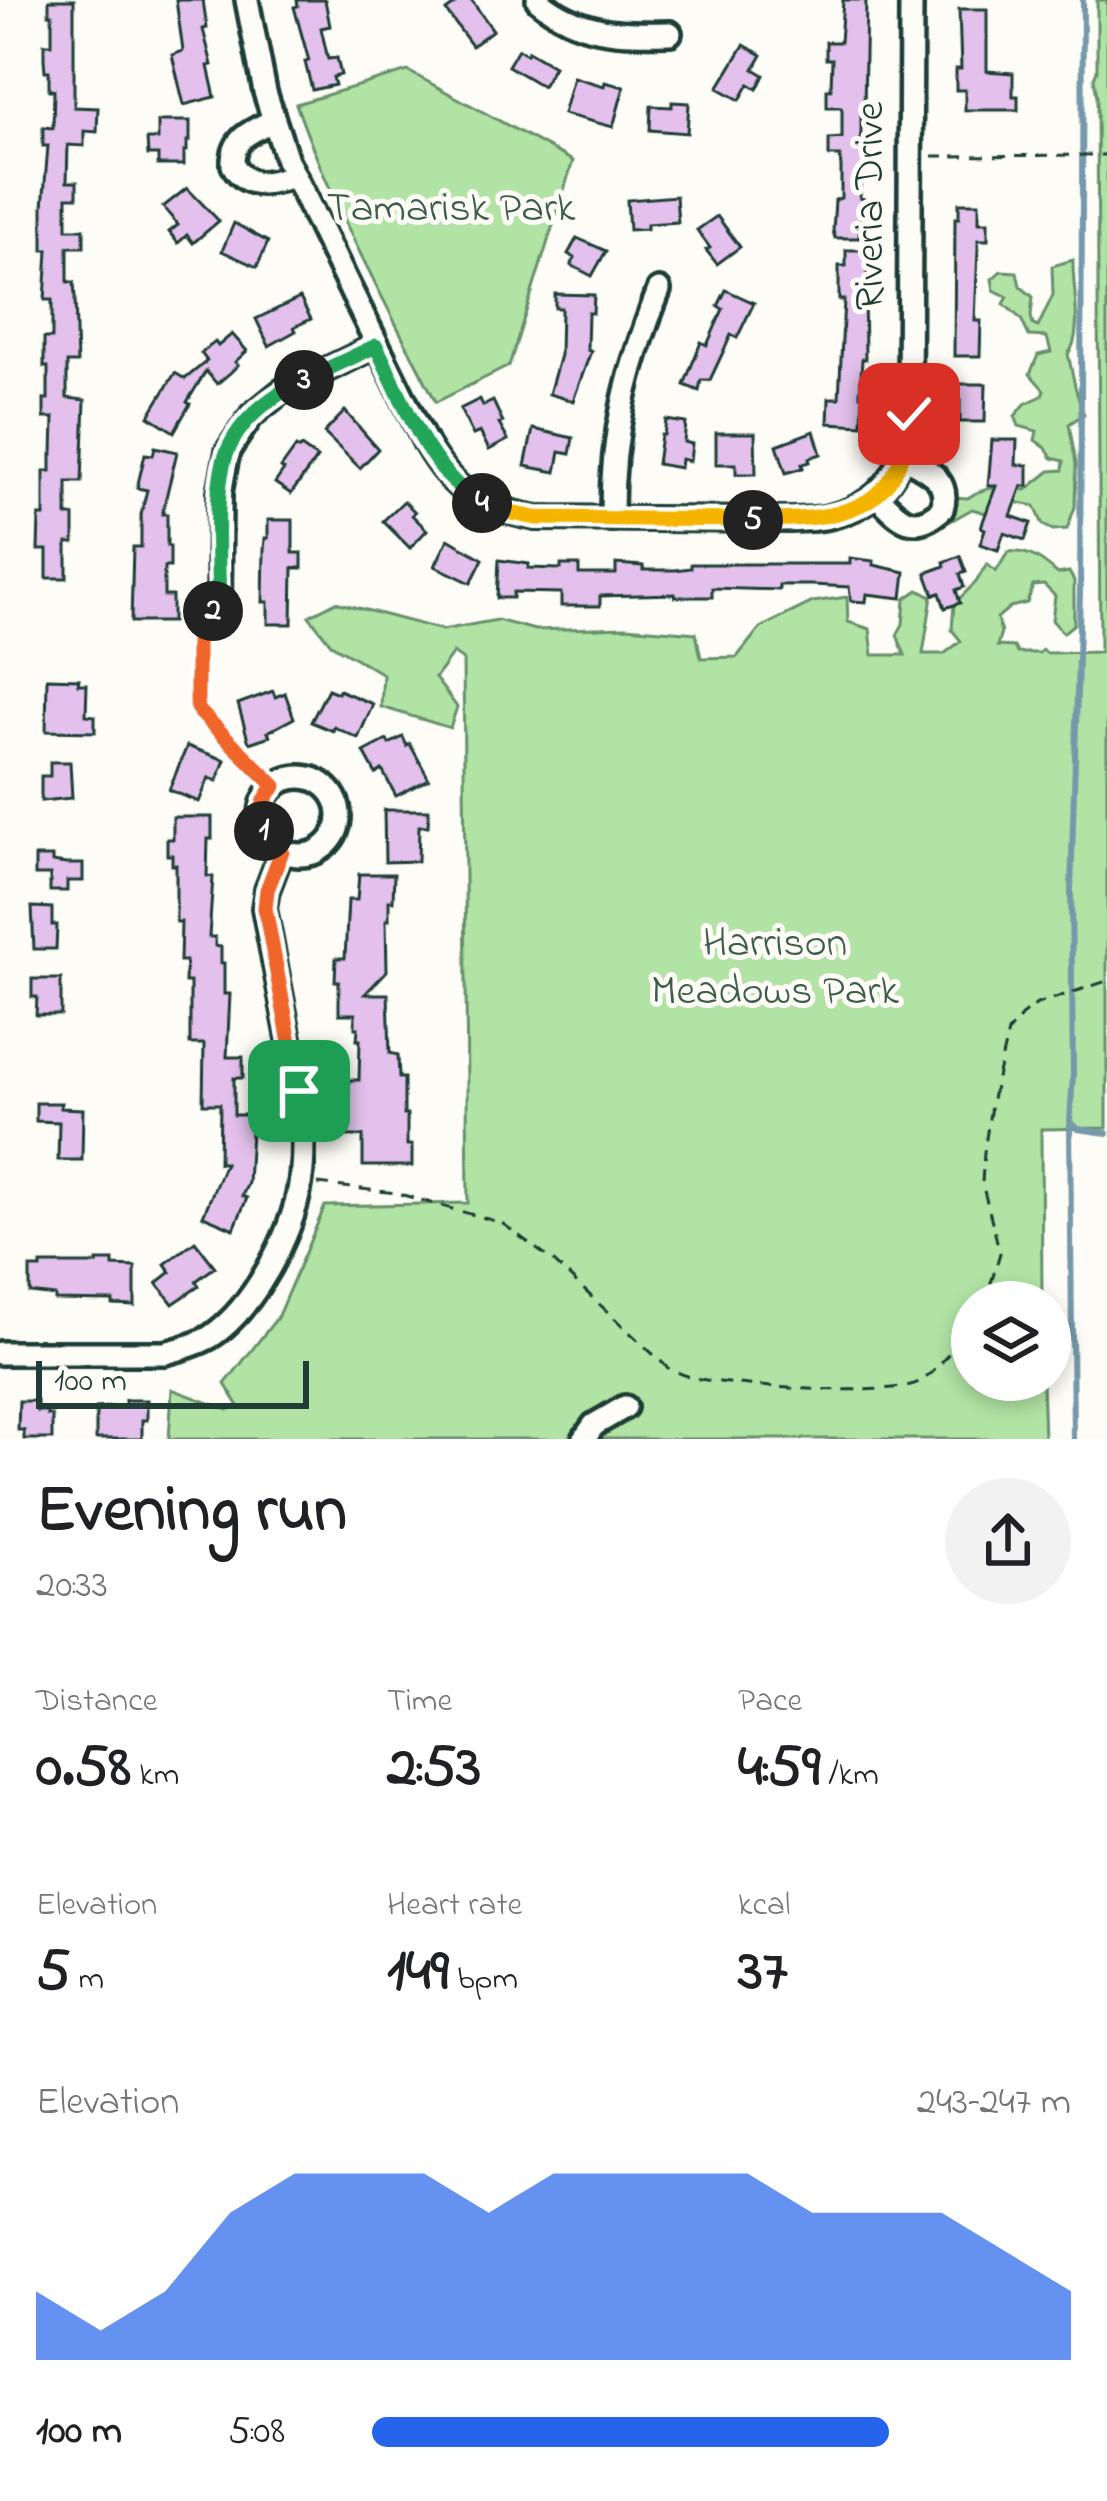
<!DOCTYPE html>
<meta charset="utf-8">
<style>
body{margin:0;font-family:"Indie Flower",sans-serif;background:#f2f2f2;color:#202124;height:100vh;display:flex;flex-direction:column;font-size:45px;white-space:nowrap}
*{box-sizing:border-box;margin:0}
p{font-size:39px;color:#757577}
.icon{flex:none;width:66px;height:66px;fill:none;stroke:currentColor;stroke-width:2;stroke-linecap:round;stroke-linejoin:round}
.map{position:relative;height:1439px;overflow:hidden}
.details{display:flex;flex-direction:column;background:#fff;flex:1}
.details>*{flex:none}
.tools{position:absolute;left:951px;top:1281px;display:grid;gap:24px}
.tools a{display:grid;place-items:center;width:120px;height:120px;border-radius:50%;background:#fff;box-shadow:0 6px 18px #0003;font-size:60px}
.scale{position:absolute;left:36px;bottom:30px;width:273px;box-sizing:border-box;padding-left:12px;border:6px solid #1f3d34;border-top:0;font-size:33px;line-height:42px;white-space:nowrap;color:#1f3d34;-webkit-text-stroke:9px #fdfcf7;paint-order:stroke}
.pin{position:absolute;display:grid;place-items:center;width:102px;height:102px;color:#fff;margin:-51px;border-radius:24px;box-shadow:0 6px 18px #0006}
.km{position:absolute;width:60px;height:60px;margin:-30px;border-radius:50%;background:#222;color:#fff;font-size:33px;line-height:60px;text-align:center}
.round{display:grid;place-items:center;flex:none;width:126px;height:126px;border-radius:63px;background:#f2f2f2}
.headline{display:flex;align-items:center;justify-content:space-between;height:204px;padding:0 36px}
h1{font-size:66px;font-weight:700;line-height:90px}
.figures{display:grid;grid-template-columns:repeat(3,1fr);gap:18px;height:204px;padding:12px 36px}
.figures div{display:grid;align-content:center}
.figures b{font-size:60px;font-weight:700}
.figures small{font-size:33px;font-weight:400}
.figures p{font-size:33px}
.chart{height:336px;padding:24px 36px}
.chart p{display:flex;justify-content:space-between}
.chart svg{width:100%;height:216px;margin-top:12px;fill:#2563eb;opacity:.7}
ul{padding:0 36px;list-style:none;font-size:39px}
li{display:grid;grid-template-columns:192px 144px 1fr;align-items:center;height:90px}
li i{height:30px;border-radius:15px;background:#2563eb}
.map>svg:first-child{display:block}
</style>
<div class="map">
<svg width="1107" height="1439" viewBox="0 0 1107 1439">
<rect width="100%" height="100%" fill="#fdfcf7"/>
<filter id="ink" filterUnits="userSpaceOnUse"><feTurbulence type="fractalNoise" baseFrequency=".00833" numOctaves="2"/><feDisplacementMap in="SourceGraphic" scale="24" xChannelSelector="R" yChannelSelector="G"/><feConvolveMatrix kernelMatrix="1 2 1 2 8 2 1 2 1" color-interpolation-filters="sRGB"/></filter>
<g filter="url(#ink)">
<g fill="#b0e3a4" stroke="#68906c" stroke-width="3">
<path d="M 1097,0 L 1107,0 L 1107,1128 L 1041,1129 L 1042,1302 L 972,1302 L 972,1380 L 1042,1380 L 1044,1439 L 169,1439 L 172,1389 L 228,1410 L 239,1406 L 225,1384 L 277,1318 L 325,1206 L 468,1203 L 463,660 L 453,653 L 435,678 L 457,707 L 450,728 L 381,707 L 383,674 L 331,644 L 309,616 L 336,602 L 442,630 L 497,620 L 535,630 L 626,627 L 696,633 L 701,658 L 737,657 L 760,628 L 813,602 L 847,597 L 848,622 L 870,629 L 873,655 L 905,655 L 897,635 L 903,624 L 905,599 L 918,590 L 932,596 L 923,654 L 944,654 L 961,641 L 952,630 L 954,604 L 976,582 L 987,564 L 996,572 L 1008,552 C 1029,550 1042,560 1058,574 L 1069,572 L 1074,581 L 1074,624 L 1063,633 L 1052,620 L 1055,596 L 1044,585 L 1033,586 L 1027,603 L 1010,607 L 997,618 L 1001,633 L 997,646 L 1014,647 L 1017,653 L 1039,653 L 1042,650 L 1046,653 L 1100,652 L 1097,97 L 1094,78 L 1097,70 Z"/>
<path d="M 408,71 L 573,161 L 509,366 L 436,402 C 386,304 333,208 296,104 Z"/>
<path d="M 1073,260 C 1072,286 1084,335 1068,354 C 1073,375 1075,394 1084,414 L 1069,424 L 1076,464 L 1075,507 L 1067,529 L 1053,530 L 1043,525 L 1035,506 L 1005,500 L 986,513 L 972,509 L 949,522 L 946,509 L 953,497 L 968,498 C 981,487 1010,484 1026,490 L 1050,471 L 1063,470 L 1064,461 L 1052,458 L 1046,448 L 1035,440 L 1037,431 L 1019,426 L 1015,416 L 1025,404 L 1042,396 L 1044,390 L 1030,374 L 1038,355 L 1051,352 L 1047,337 L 1029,336 L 1021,319 L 1004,304 L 1008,297 L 994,290 L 992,279 L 1001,271 L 1017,272 L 1020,286 L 1033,297 L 1031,316 L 1033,325 L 1038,327 L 1053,295 L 1052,266 Z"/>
</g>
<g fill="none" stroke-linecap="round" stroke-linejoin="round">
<g stroke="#7598aa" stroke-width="6">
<polyline points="1083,0 1080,592 1071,890 1073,1074 1070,1121 1078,1129 1107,1133"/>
<polyline points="1070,1125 1073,1439"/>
</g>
</g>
<g fill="#e3c1ec" stroke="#1f3d34" stroke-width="3">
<polygon points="49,0 74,0 74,107 98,108 97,132 84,131 84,146 68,145 67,182 77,182 77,197 67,197 67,229 84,229 84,247 68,247 68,282 74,282 75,297 77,363 67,363 67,398 85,400 82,482 67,482 67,516 74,516 74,543 67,543 67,578 47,578 47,550 38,550 39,516 44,516 44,471 51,471 51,454 53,454 54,418 44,418 44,399 48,399 48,367 44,367 44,338 52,338 52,300 45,300 48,250 43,250 43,207 48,146 43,146 43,127 53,128 54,90 49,90 49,71 45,71 44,59 44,44 52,44 52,14 49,14"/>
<polygon points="176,0 203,0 207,28 203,29 212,65 208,66 215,97 184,105 172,55 183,51"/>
<polygon points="297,0 325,0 330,26 321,28 328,59 337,58 341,75 333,77 335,85 312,90 305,62 309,61 294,7 298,6"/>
<polygon points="461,0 471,0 493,30 472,46 446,11"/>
<polygon points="843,0 866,0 864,110 861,110 861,139 866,139 865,168 861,168 860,198 864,199 864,218 860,218 859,238 835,238 833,231 835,200 841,198 841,168 840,156 829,156 829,139 842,138 842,110 841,107 827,107 827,89 831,89 832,59 826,59 826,42 840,42"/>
<polygon points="959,9 987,9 987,71 1013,73 1013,96 1018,96 1018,110 965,110 965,90 956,90 956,69 961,69"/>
<polygon points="744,45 762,55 754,69 764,75 757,89 749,84 740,100 718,88"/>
<polygon points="518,49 527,54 528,51 554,66 542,86 508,66"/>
<polygon points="573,77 604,86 605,82 624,87 613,127 563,114"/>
<polygon points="672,102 689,103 687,133 650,130 651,106 672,107"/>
<polygon points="162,121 190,121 190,141 187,141 187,151 184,151 184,165 158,165 158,155 148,155 147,139 158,139 158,122"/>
<polygon points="187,188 219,221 193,243 187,235 178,243 169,232 178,225 163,207"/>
<polygon points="676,196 678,222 647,224 647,229 629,230 627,200"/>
<polygon points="959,203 979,203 979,222 988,222 988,240 978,240 978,248 975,321 981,321 980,356 954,356 955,218 959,218"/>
<polygon points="717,216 740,247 717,264 706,250 710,248 697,230"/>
<polygon points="234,223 268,242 257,267 222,251"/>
<polygon points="577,238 606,251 592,276 571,265 575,258 568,254"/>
<polygon points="846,250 868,250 867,282 864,282 865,359 862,359 860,395 863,395 862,425 828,423 829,398 839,398 844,300 839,300 839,266 846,266"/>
<polygon points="726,290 754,303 737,338 731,335 710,380 701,380 699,391 684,385 701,342 707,345 723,309 718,306"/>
<polygon points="555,294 594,295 593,313 588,313 587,350 591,351 573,401 549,394 560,355 561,308 555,308"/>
<polygon points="300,298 311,319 294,327 296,331 269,346 256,319"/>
<polygon points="232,334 247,351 235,362 238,365 230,373 217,384 206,371 187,402 190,404 174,432 149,416 175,373 185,379 207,361 201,353 215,342 218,346"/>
<polygon points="955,384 986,384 985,422 960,422 960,400 955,400"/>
<polygon points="480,399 483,406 493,401 503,422 499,424 508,440 489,450 480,432 473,435 460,409"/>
<polygon points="345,411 378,449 360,468 324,433"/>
<polygon points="666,420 686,423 684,442 692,444 690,461 681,459 680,468 657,464 661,435 664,435"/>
<polygon points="533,429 573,438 570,454 560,452 556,472 525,466"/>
<polygon points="814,431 821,454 809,458 810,462 802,464 803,468 786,473 777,445"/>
<polygon points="716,433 755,433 756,474 736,474 736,464 716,464"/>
<polygon points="992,440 1017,440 1016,465 1028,465 1028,486 1022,486 1011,516 1031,523 1025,540 1004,533 998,550 980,544 985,529 981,527 996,486 988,486"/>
<polygon points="155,447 177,452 162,514 167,514 167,546 170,546 170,567 164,567 164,596 172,596 172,622 131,622 133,547 141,547 141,515 147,490 137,488 145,454 153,455"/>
<polygon points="296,447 299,449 301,447 317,458 291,494 275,483 284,470 281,468"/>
<polygon points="404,501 415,512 412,515 427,530 410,548 383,521"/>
<polygon points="268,520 293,520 293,553 302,553 302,568 293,568 292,624 268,624 268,602 263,602 264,550 265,538 268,538"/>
<polygon points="448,539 483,559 471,583 435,566"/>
<polygon points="960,556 966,572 960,574 964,587 956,590 960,603 945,608 940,593 934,595 926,573 945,566 944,562"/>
<polygon points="850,558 874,561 874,565 905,572 902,598 867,594 866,602 851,601 849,587 812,585 779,585 779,590 712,588 712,597 675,597 675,594 600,596 600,606 561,606 561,593 513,592 513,598 497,598 499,560 529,564 528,568 561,569 561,565 579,565 579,574 616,574 616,564 643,566 643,570 675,570 691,568 691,564 850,564"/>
<polygon points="47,678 79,679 78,684 87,684 86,715 95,716 95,732 46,731"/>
<polygon points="328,689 338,693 339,690 373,704 358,738 334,727 333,731 311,722"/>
<polygon points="273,691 275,697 285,693 294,718 268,732 270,736 249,743 238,704"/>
<polygon points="403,737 407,746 410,744 429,779 396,796 382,770 376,774 364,752 387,740 389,744"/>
<polygon points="187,746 225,760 217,781 209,778 199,802 169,790"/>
<polygon points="50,762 70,762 72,798 41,801 41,776 50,776"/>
<polygon points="384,810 429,810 428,826 419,826 418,861 385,862"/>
<polygon points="173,817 212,817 212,839 208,839 207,876 213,877 209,937 215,937 215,946 221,947 221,963 224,963 224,994 230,994 227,1057 243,1057 243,1078 234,1078 234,1115 252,1115 248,1183 242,1196 247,1198 234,1229 203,1216 225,1163 219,1163 220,1104 203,1104 204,1044 190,1044 190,982 185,982 186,961 180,961 181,922 176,922 176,865 172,865 172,855 167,855 167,839 173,839"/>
<polygon points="35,857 52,857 52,862 66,864 83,864 83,881 67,881 67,891 50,891 50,875 35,875"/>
<polygon points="359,874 394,874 393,901 389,901 389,920 386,920 387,971 365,994 388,994 390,1053 398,1055 399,1078 404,1078 404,1115 407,1115 407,1145 412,1145 412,1166 363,1166 363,1136 347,1136 349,1080 359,1080 360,1040 357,1040 358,1028 355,1028 355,1014 339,1014 339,981 335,981 336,958 345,958 348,900 357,900"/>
<polygon points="32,907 52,908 52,925 57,925 56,949 34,949"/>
<polygon points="32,979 61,979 61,1015 36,1015 37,997 32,997"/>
<polygon points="36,1103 61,1103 60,1108 83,1109 82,1160 58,1160 59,1122 36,1121"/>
<polygon points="195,1241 215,1267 196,1281 199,1286 173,1304 157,1283 171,1272 165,1264"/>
<polygon points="97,1261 113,1261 113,1266 135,1267 135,1306 113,1305 113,1301 55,1300 55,1296 30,1293 30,1268 41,1268 41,1264 97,1264"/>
<polygon points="125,1400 147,1400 147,1420 142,1420 142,1439 96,1439 96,1408 125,1406"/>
<polygon points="19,1401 37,1401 37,1411 47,1411 47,1415 52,1415 52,1439 24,1439 24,1430 18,1430"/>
</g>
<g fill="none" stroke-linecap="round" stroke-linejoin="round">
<defs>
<g id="street">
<path d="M 247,0 L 265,92 L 287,160 L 426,444 C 455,494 480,507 536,518 L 790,520 C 802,519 816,520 828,517 C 883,505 907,468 909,414 L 911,0"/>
<path d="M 538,0 C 580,34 618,34 670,33"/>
<path d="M 273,121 C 251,131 232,138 233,165 C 247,190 269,184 293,176"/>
<path d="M 877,495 C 899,518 913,535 942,509 C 951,479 927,470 904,457"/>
<path d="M 612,519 C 611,433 628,369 659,290"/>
<polyline points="219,622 220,492 228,451 252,415 282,391 376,346"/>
<circle cx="300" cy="816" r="39"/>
<path d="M 0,1353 L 165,1353 C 181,1349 196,1345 210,1337 C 253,1309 292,1235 300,1185 C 305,1155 303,1121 299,1091 L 264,908 L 267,890 L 282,851"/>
<polyline points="584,1439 594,1425 625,1407"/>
</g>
</defs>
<use href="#street" stroke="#1f3d34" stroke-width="30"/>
<g stroke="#1f3d34" stroke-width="3" stroke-dasharray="12 9" stroke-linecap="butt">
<polyline points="932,156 1107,155"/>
<polyline points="199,611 197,611 200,712 275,786"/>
<path d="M 318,1184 L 396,1193 L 502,1223 L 554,1262 L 668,1368 C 677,1372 685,1376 695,1378 C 731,1386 889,1398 919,1382 C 942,1370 957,1339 972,1318"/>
<polyline points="981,1302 992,1280 1000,1253 982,1183 984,1152 992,1099 1008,1032 1024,1013 1037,1004 1107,981"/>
</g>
<use href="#street" stroke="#fdfcf7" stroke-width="21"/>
</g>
</g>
<g fill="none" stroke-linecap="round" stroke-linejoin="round" filter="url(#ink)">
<defs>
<polyline id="split-1" points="264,831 272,843 282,851 267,890 265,908 299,1091"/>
<path id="split-2" d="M 213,611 L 197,611 L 197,706 L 200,712 L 275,786 C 262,800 259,813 264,831"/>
<path id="split-3" d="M 213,611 L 219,611 C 219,569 212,487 228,450 C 242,418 273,395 304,380"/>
<path id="split-4" d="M 304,380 L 376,346 C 402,397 429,476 482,503"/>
<polyline id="split-5" points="482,503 497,510 536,518 753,520"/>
<path id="split-6" d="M 753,520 C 835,520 905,515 909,414"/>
</defs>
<use href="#split-1" stroke="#fff" stroke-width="24"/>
<use href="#split-2" stroke="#fff" stroke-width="24"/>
<use href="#split-3" stroke="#fff" stroke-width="24"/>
<use href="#split-4" stroke="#fff" stroke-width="24"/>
<use href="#split-5" stroke="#fff" stroke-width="24"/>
<use href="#split-6" stroke="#fff" stroke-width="24"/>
<use href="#split-1" stroke="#f0652b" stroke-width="15"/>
<use href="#split-2" stroke="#f0652b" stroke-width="15"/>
<use href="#split-3" stroke="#22a559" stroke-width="15"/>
<use href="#split-4" stroke="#22a559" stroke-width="15"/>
<use href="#split-5" stroke="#f5b400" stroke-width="15"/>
<use href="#split-6" stroke="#f5b400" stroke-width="15"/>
</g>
<g text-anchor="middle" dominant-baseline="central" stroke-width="10" stroke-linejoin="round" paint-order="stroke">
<g font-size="42" fill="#1f3d34" stroke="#fdfcf7">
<text transform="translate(871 206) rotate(-90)">Riveria Drive</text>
</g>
<g font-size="42" fill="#3c5e4a" stroke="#fdfcf7">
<text x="451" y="209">Tamarisk Park</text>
<text x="775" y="944">Harrison<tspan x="775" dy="48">Meadows Park</tspan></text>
</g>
</g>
</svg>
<div class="tools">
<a><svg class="icon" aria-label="layers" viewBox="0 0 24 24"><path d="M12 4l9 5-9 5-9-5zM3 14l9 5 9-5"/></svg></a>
</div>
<div class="scale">100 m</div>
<div class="pin" style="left:299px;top:1091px;background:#1e9e55"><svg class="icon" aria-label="arrive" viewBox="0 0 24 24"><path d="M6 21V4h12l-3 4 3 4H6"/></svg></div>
<div class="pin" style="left:909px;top:414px;background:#d93025"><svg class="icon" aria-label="check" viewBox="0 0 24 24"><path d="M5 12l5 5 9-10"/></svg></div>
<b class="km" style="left:264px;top:831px">1</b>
<b class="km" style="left:213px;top:611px">2</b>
<b class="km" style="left:304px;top:380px">3</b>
<b class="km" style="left:482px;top:503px">4</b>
<b class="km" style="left:753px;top:520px">5</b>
</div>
<section class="details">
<div class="headline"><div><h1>Evening run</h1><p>20:33</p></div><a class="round"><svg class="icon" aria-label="share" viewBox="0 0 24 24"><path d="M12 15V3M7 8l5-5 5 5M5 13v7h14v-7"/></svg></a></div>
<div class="figures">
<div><p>Distance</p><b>0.58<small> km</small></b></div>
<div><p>Time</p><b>2:53</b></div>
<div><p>Pace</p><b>4:59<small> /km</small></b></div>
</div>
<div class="figures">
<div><p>Elevation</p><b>5<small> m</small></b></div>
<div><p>Heart rate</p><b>149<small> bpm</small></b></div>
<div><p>kcal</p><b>37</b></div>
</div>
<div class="chart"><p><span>Elevation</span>243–247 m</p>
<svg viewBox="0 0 160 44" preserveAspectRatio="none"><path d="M0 44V30L10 38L20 30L30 14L40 6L50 6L60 6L70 14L80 6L90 6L100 6L110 6L120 14L130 14L140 14L150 22L160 30V44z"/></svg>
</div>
<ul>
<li><b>100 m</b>5:08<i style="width:74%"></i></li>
</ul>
</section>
